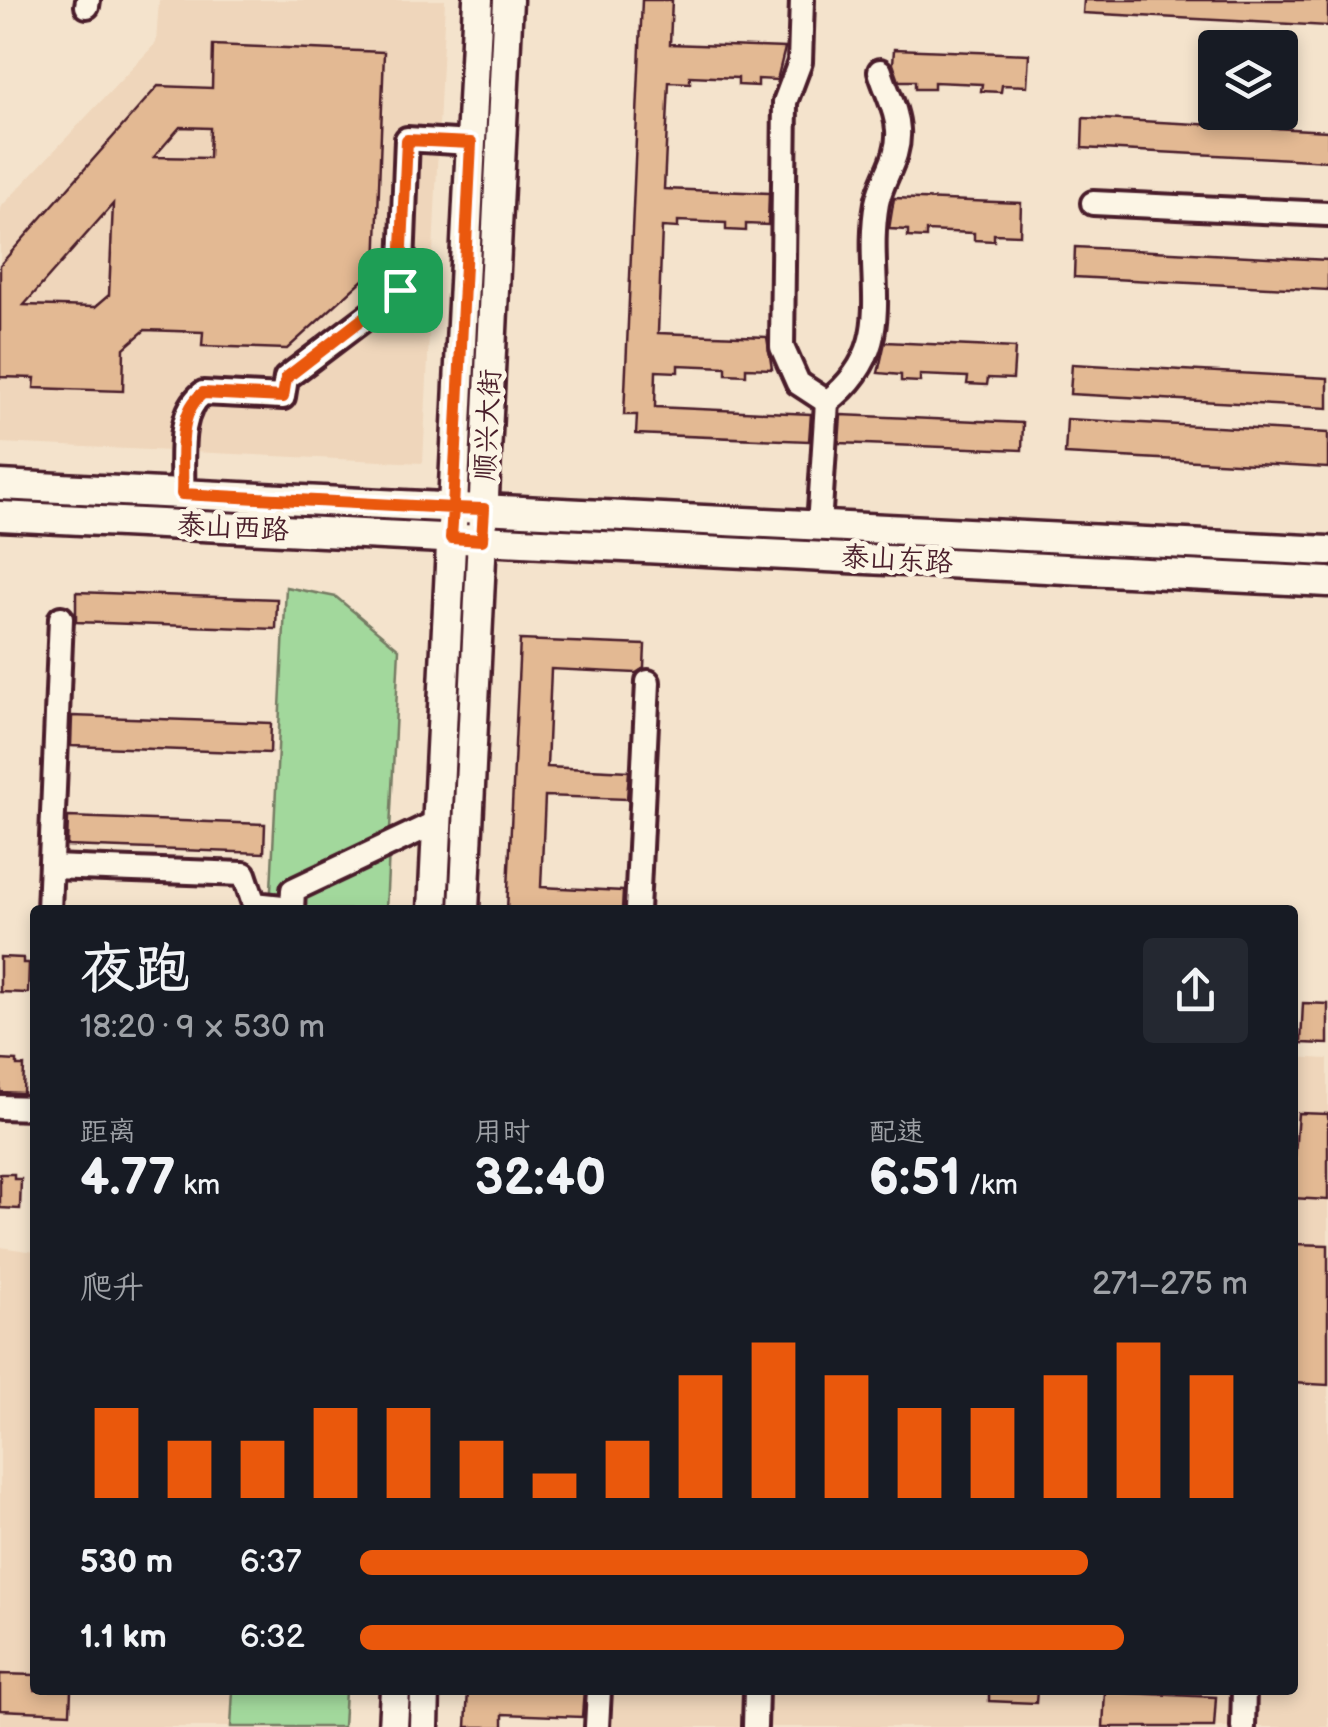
<!DOCTYPE html>
<html lang="zh">
<meta charset="utf-8">
<style>
body{margin:0;font-family:"Balsamiq Sans","LXGW WenKai TC",sans-serif;background:#242831;color:#f1f3f6;height:100vh;display:flex;flex-direction:column;font-size:38px;white-space:nowrap}
*{box-sizing:border-box;margin:0}
p{font-size:32px;color:#9ea1a6}
.icon{flex:none;width:55px;height:55px;fill:none;stroke:currentColor;stroke-width:2;stroke-linecap:round;stroke-linejoin:round}
.map{position:relative;flex:1;overflow:hidden}
.sheet{position:absolute;left:30px;top:905px;width:1268px;height:790px;display:flex;flex-direction:column;background:#171b24;border-radius:10px;box-shadow:0 5px 15px #0003}
.sheet>*{flex:none}
.fabs{position:absolute;left:1198px;top:30px;display:grid;gap:20px}
.fabs a{display:grid;place-items:center;width:100px;height:100px;border-radius:10px;background:#171b24;box-shadow:0 5px 15px #0003;font-size:50px}
.pin{position:absolute;display:grid;place-items:center;width:85px;height:85px;color:#fff;margin:-42px;border-radius:20px;box-shadow:0 5px 15px #0006}
.round{display:grid;place-items:center;flex:none;width:105px;height:105px;border-radius:10px;background:#242831}
.summary{display:flex;align-items:center;justify-content:space-between;height:170px;padding:0 50px}
h1{font-size:55px;font-weight:700;line-height:75px}
.figures{display:grid;grid-template-columns:repeat(3,1fr);gap:15px;height:170px;padding:10px 50px}
.figures div{display:grid;align-content:center}
.figures b{font-size:50px;font-weight:700}
.figures small{font-size:28px;font-weight:400}
.figures p{font-size:28px}
.chart{height:280px;padding:20px 50px}
.chart p{display:flex;justify-content:space-between}
.chart svg{width:100%;height:180px;margin-top:10px;stroke:#ea580c;stroke-width:6}
ul{padding:0 50px;list-style:none;font-size:32px}
li{display:grid;grid-template-columns:160px 120px 1fr;align-items:center;height:75px}
li i{height:25px;border-radius:12px;background:#ea580c}
.map>svg:first-child{display:block}
</style>
<div class="map">
<svg width="1328" height="1727" viewBox="0 0 1328 1727">
<rect width="100%" height="100%" fill="#f4e3cc"/>
<filter id="ink" filterUnits="userSpaceOnUse"><feTurbulence type="fractalNoise" baseFrequency=".01" numOctaves="2"/><feDisplacementMap in="SourceGraphic" scale="20" xChannelSelector="R" yChannelSelector="G"/><feConvolveMatrix kernelMatrix="1 2 1 2 8 2 1 2 1" color-interpolation-filters="sRGB"/></filter>
<g filter="url(#ink)">
<g fill="#efd6bb">
<polygon points="159,0 445,0 423,463 0,443 0,208 156,43"/>
<polygon points="1293,1057 1328,1059 1328,1727 603,1727 605,1690 1292,1690"/>
<polygon points="0,1247 35,1252 35,1690 233,1690 231,1727 0,1727"/>
</g>
<g fill="#a2d89c" stroke="#767c64" stroke-width="2.5">
<polygon points="286,587 336,597 399,649 386,910 270,910"/>
<polygon points="233,1690 345,1690 343,1727 231,1727"/>
</g>
<g fill="#e3b993" stroke="#4a1f2b" stroke-width="2.5" fill-rule="evenodd">
<polygon points="642,0 672,0 670,44 785,48 777,80 758,79 758,86 738,85 738,78 690,76 690,83 669,82 664,189 769,193 768,225 746,224 746,231 726,230 726,223 678,221 678,228 662,227 658,333 767,337 772,369 746,368 746,375 726,374 726,367 678,365 678,372 656,371 655,407 811,414 809,441 636,434 637,415 624,415"/>
<polygon points="1084,0 1328,0 1328,26 1083,13"/>
<path d="M 213,45 L 384,52 L 376,268 L 287,349 L 202,346 L 203,332 L 145,330 L 124,348 L 123,391 L 34,388 L 35,378 L 0,377 L 0,265 L 158,86 L 212,88 ZM 180,127 L 210,128 L 209,158 L 154,157 ZM 113,204 L 109,295 L 95,307 L 24,305 Z"/>
<polygon points="894,49 1029,54 1027,86 1002,85 1001,92 981,91 982,84 934,82 934,89 915,89 915,81 899,81 893,64"/>
<polygon points="1083,118 1328,131 1328,161 1082,148"/>
<polygon points="894,198 1021,203 1020,235 994,234 994,241 974,240 974,233 926,231 926,238 908,237 908,230 889,229"/>
<polygon points="1075,247 1328,260 1328,290 1074,277"/>
<polygon points="885,342 1015,348 1013,379 988,378 987,385 967,384 968,377 920,375 920,382 901,381 901,375 878,373"/>
<polygon points="1072,364 1328,378 1328,408 1070,394"/>
<polygon points="841,415 1023,423 1022,450 839,443"/>
<polygon points="1067,419 1328,433 1328,468 1065,454"/>
<polygon points="76,592 277,599 276,629 76,622"/>
<polygon points="520,640 645,645 644,668 636,673 551,669 547,767 629,771 627,799 545,796 541,887 623,891 622,910 507,910"/>
<polygon points="72,716 271,723 270,753 71,746"/>
<polygon points="68,817 265,824 264,853 67,846"/>
<polygon points="0,957 23,958 23,963 29,963 28,993 0,992"/>
<polygon points="1303,1003 1328,1004 1328,1044 1301,1043"/>
<polygon points="0,1060 17,1061 17,1066 24,1066 23,1093 0,1092"/>
<polygon points="1298,1113 1328,1114 1328,1200 1292,1198"/>
<polygon points="0,1174 14,1174 14,1179 21,1179 20,1209 0,1208"/>
<polygon points="1292,1244 1328,1245 1328,1385 1292,1383"/>
<polygon points="0,1674 35,1675 35,1690 71,1690 70,1713 0,1710"/>
<polygon points="468,1690 584,1690 582,1717 503,1714 503,1727 466,1727"/>
<polygon points="989,1690 1037,1690 1036,1703 989,1701"/>
<polygon points="1105,1692 1216,1697 1214,1727 1103,1727"/>
</g>
<g fill="none" stroke-linecap="round" stroke-linejoin="round">
<defs>
<g id="minor">
<path d="M 802,0 L 800,62 L 785,102 L 782,347 L 798,383 L 827,402 C 902,345 863,281 877,203 C 882,177 900,159 898,130 C 897,109 886,92 880,71"/>
<polyline points="87,6 88,0"/>
<polyline points="1093,203 1328,214"/>
<path d="M 182,494 C 184,463 175,414 203,393 L 283,397 L 286,378 L 401,291 L 407,139 L 471,143"/>
<polyline points="819,526 827,402"/>
<polyline points="51,867 244,874 254,904 292,908"/>
<polyline points="49,910 61,618"/>
<polyline points="292,910 293,890 437,822"/>
<polyline points="637,910 648,682"/>
<polyline points="0,1107 35,1108"/>
<polyline points="597,1727 599,1690"/>
<polyline points="755,1727 756,1690"/>
<polyline points="1243,1727 1244,1690"/>
</g>
<g id="major">
<polyline points="0,485 1328,551"/>
<polyline points="0,516 1328,582"/>
<polyline points="433,910 478,0"/>
<polyline points="464,910 508,0"/>
<polyline points="393,1727 395,1690"/>
<polyline points="424,1727 425,1690"/>
</g>
</defs>
<use href="#minor" stroke="#4a1f2b" stroke-width="30"/>
<use href="#major" stroke="#4a1f2b" stroke-width="35"/>
<use href="#minor" stroke="#fcf5e5" stroke-width="22"/>
<use href="#major" stroke="#fcf5e5" stroke-width="28"/>
</g>
</g>
<g fill="none" stroke-linecap="round" stroke-linejoin="round" filter="url(#ink)">
<defs>
<path id="route" d="M 400,290 L 286,378 L 283,397 L 203,393 C 175,414 184,462 182,494 L 453,508 L 451,538 L 482,540 L 484,509 L 453,508 L 471,143 L 407,140 L 400,290"/>
</defs>
<use href="#route" stroke="#fff" stroke-width="20"/>
<use href="#route" stroke="#ea580c" stroke-width="12"/>
</g>
<g text-anchor="middle" dominant-baseline="central" stroke-width="10" stroke-linejoin="round" paint-order="stroke">
<g font-size="28" fill="#4a1f2b" stroke="#fcf5e5">
<text transform="translate(488 425) rotate(-87)">顺兴大街</text>
<text transform="translate(233 528) rotate(3)">泰山西路</text>
<text transform="translate(897 560) rotate(3)">泰山东路</text>
</g>
</g>
</svg>
<div class="fabs">
<a><svg class="icon" aria-label="layers" viewBox="0 0 24 24"><path d="M12 4l9 5-9 5-9-5zM3 14l9 5 9-5"/></svg></a>
</div>
<div class="pin" style="left:400px;top:290px;background:#1e9e55"><svg class="icon" aria-label="arrive" viewBox="0 0 24 24"><path d="M6 21V4h12l-3 4 3 4H6"/></svg></div>
<section class="sheet">
<div class="summary"><div><h1>夜跑</h1><p>18:20 · 9 × 530 m</p></div><a class="round"><svg class="icon" aria-label="share" viewBox="0 0 24 24"><path d="M12 15V3M7 8l5-5 5 5M5 13v7h14v-7"/></svg></a></div>
<div class="figures">
<div><p>距离</p><b>4.77<small> km</small></b></div>
<div><p>用时</p><b>32:40</b></div>
<div><p>配速</p><b>6:51<small> /km</small></b></div>
</div>
<div class="chart"><p><span>爬升</span>271–275 m</p>
<svg viewBox="0 0 160 44" preserveAspectRatio="none"><path d="M5 44V22M15 44V30M25 44V30M35 44V22M45 44V22M55 44V30M65 44V38M75 44V30M85 44V14M95 44V6M105 44V14M115 44V22M125 44V22M135 44V14M145 44V6M155 44V14"/></svg>
</div>
<ul>
<li><b>530 m</b>6:37<i style="width:82%"></i></li>
<li><b>1.1 km</b>6:32<i style="width:86%"></i></li>
</ul>
</section>
</div>
